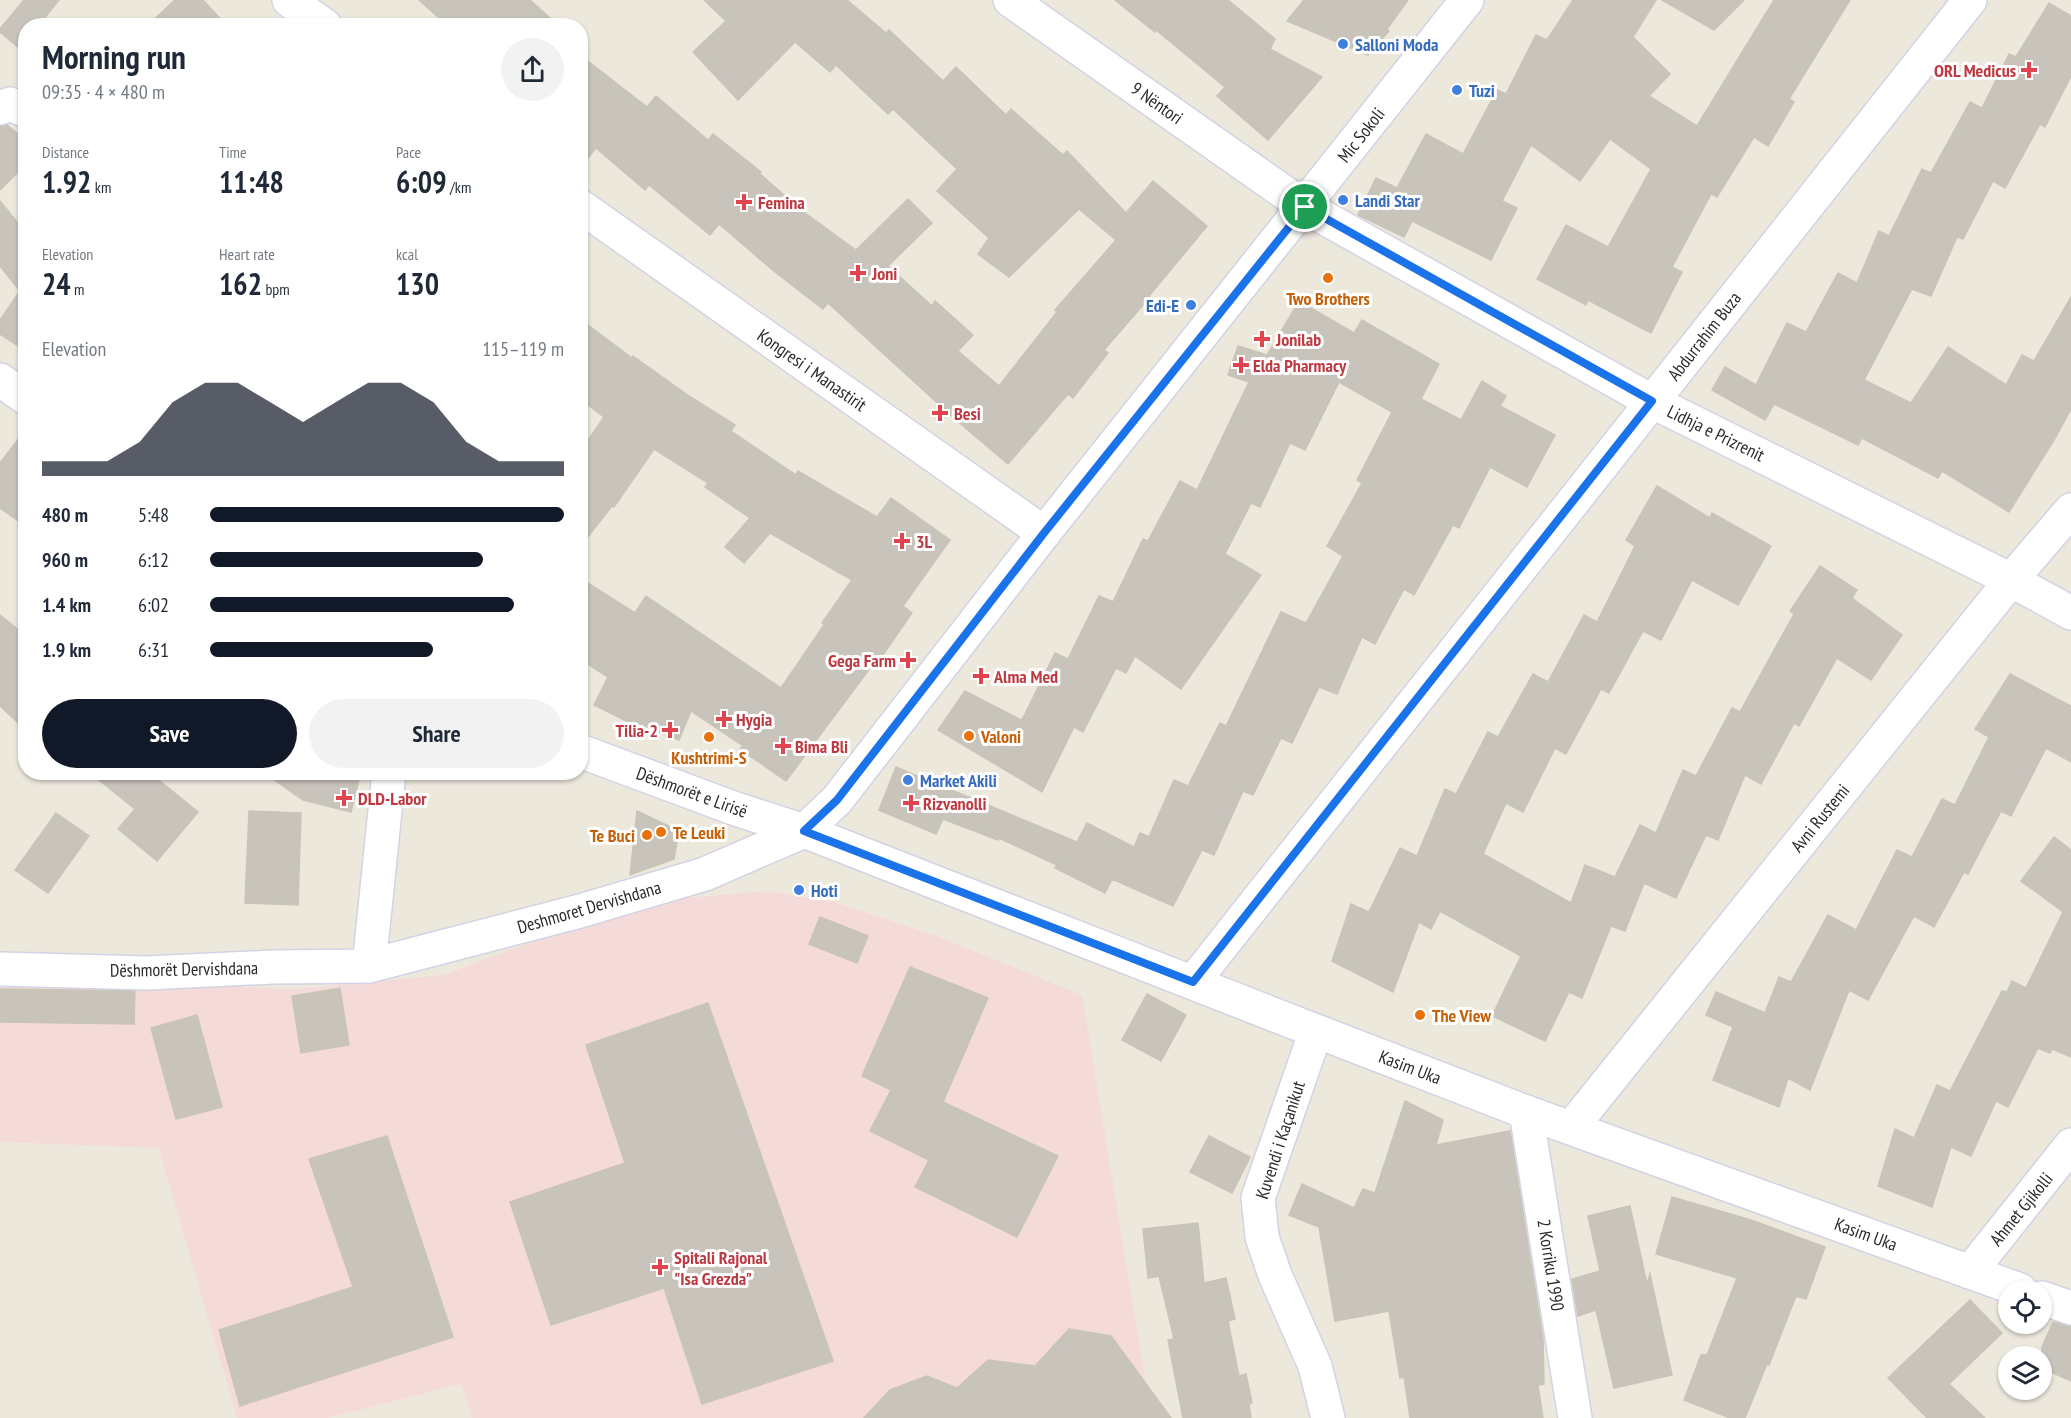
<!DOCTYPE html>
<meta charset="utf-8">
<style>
body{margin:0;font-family:"PT Sans Narrow",sans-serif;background:#f2f2f3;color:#1f2937;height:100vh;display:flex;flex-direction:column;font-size:22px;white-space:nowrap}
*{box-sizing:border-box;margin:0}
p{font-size:20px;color:#747a83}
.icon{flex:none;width:33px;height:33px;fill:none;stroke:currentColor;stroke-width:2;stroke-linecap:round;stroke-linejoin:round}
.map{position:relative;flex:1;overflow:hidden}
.sheet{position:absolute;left:18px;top:18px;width:570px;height:762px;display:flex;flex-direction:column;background:#fff;border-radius:24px;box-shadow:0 2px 4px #0004}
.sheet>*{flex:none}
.tools{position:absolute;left:1998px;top:1280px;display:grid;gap:12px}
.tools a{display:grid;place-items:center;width:54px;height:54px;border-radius:50%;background:#fff;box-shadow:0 2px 4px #0004;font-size:30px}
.pin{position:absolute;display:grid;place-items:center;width:51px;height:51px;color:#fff;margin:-26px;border:3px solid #fff;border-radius:50%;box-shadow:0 2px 6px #0007}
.round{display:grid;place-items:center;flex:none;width:63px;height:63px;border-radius:32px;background:#f2f2f3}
.head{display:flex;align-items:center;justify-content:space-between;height:102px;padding:0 24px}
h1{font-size:33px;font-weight:600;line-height:45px}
.metrics{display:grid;grid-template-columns:repeat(3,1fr);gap:9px;height:102px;padding:6px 24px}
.metrics div{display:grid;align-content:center}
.metrics b{font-size:30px;font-weight:600}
.metrics small{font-size:16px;font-weight:400}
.metrics p{font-size:16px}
.chart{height:168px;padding:12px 24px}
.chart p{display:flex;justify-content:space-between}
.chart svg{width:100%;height:108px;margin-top:6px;fill:#111827;opacity:.7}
.button{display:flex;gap:12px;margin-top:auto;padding:12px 24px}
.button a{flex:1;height:69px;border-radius:36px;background:#111827;color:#fff;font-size:24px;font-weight:600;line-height:69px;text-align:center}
.button a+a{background:#f2f2f3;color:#1f2937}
ul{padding:0 24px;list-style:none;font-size:20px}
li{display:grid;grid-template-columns:96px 72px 1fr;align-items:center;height:45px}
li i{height:15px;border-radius:8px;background:#111827}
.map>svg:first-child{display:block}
</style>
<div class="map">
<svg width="2071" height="1418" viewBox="0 0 2071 1418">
<rect width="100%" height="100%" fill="#ede8dc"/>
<polygon fill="#f4dbda" points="765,891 835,902 939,937 1082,995 1152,1418 472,1418 461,1384 328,1418 237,1418 159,1150 161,1148 0,1142 0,984 173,985 297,989 444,975 574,926 687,898"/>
<g fill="#c8c4bc" stroke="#c8c4b6" stroke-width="1.5">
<polygon points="24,0 59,0 38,26 26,26 26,40 19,48 0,32 0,29"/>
<polygon points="175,0 203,0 227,26 147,26"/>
<polygon points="419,0 530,0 559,26 448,26"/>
<polygon points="704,0 847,0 886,33 889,30 943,81 956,67 1006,115 1011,109 1063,155 1067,151 1126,213 1153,181 1207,226 1149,296 1150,297 1104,350 1108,353 1073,398 1068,394 1008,464 956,420 828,303 823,309 775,272 719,224 710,235 649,185 645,190 596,148 580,168 580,55 647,107 656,96 708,140 713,134 761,172 760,174 801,210 856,250 908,199 932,223 888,266 932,306 935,301 973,335 958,351 999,386 1057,312 1055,310 1116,240 1079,209 1009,277 978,254 989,238 937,191 957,169 893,109 888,114 836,65 830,72 795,42 738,100 693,52 726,21"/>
<polygon points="1115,0 1228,0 1275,39 1270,49 1322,77 1268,140 1217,96 1225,87 1156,30 1155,32"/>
<polygon points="1304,0 1408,0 1387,29 1389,31 1368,55 1287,21"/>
<polygon points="1573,0 1656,0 1633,37 1670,74 1649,96 1697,126 1774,0 1850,0 1789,99 1794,102 1768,146 1754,137 1717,197 1711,194 1672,267 1682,272 1651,333 1588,300 1586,305 1537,279 1566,225 1608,247 1651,169 1610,139 1580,181 1531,145 1502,201 1517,208 1491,260 1412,221 1404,237 1358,215 1376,178 1397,188 1426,134 1463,154 1497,90 1506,94 1536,35 1547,40"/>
<polygon points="1662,0 1744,0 1714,30"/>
<polygon points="2049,3 2071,16 2071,76 2045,127 2040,124 2005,188 1993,181 1963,239 1957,237 1931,296 1912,289 1864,380 1911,403 1948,347 2006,385 2022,355 2034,361 2071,297 2071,409 2054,440 2009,512 1942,471 1938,478 1862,438 1858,445 1774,404 1765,420 1712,390 1725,367 1756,385 1787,323 1806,332 1838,273 1857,283 1879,231 1889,236 1922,169 1931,173 1970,102 1982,108 2009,54 2016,57"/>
<polygon points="7,125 26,140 26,164 0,190 0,126"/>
<polygon points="0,201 26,233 26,351 0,334 0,320 20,291 0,266"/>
<polygon points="1299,301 1354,333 1362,320 1439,364 1421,399 1461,420 1482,381 1506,396 1500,406 1555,435 1527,487 1490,467 1459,528 1453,525 1414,595 1404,589 1375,644 1362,637 1337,694 1319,687 1292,743 1281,738 1253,795 1243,791 1214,855 1202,850 1173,906 1112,879 1105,893 1055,868 1057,865 999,838 998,840 943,819 936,834 879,810 896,767 1077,842 1087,823 1134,847 1140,833 1149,837 1174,780 1188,786 1220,723 1226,726 1281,612 1306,623 1343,556 1327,546 1362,483 1357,480 1392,412 1339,382 1305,450 1290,443 1260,507 1251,503 1225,554 1261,575 1181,689 1135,656 1126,673 1116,668 1083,732 1074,727 1042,792 938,730 965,691 1021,720 1023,718 1055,653 1068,659 1099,596 1113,602 1143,539 1148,541 1180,481 1197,490 1249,382 1228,375 1238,346 1267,355"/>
<polygon points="580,319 632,358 633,356 689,396 735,425 731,431 796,475 798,471 877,517 891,498 950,540 903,606 912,613 878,662 876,660 786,781 740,749 743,746 691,711 679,740 633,721 632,724 594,705 608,677 580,659 580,578 635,613 646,596 781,688 824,625 822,623 852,580 770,533 744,563 725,547 750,518 705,487 708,483 654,449 614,507 612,506 580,547 580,452 604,417 580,399"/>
<polygon points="26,429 26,526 0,508 0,463"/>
<polygon points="1657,486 1710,518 1712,513 1771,546 1738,605 1692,580 1661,640 1643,631 1609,693 1601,689 1566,754 1555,748 1523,812 1506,803 1483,854 1571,903 1585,865 1615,877 1640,825 1656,833 1683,770 1696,776 1732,708 1740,712 1794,614 1790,611 1820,566 1857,590 1852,598 1902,635 1871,680 1837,658 1799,726 1794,723 1761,784 1745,775 1718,840 1706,835 1676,898 1644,883 1625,931 1611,926 1582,998 1569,992 1545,1041 1492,1016 1521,956 1440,911 1431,929 1419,922 1393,992 1332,961 1351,904 1369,912 1400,848 1417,856 1445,789 1456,794 1488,732 1498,737 1533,674 1548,682 1584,615 1597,622 1635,546 1626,540"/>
<polygon points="0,615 26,636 26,730 0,706"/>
<polygon points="2010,674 2071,706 2071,762 2046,748 2011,816 2001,811 1968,874 1964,872 1934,927 1914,916 1868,1000 1849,990 1810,1090 1788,1078 1779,1107 1713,1080 1733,1027 1706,1015 1716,992 1765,1013 1779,977 1791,982 1828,915 1856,930 1897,850 1912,857 1942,799 1955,805 1989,737 1975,729"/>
<polygon points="89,772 149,772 198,812 157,861 118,829 135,809"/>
<polygon points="263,772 361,772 351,812 303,800"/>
<polygon points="249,811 301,813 298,905 245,903"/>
<polygon points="637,811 679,831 674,859 630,875"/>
<polygon points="56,813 89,836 48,893 15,870"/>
<polygon points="2054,837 2071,850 2071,1057 2052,1049 2050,1053 2038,1048 2008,1107 1996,1101 1971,1156 1951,1147 1932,1207 1878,1186 1895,1129 1914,1138 1937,1085 1950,1091 2002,991 2007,992 2012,981 2026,988 2063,912 2021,881"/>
<polygon points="820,917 868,936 857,963 809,944"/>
<polygon points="910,967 988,998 943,1102 1058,1156 1017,1237 915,1187 929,1160 870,1131 891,1090 862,1076"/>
<polygon points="340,988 349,1045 301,1053 292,996"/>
<polygon points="0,989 135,991 134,1024 0,1022"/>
<polygon points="1147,994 1186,1015 1161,1061 1122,1040"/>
<polygon points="708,1003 833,1361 702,1404 664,1288 551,1325 510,1202 625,1163 586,1045"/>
<polygon points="197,1015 222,1107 176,1119 151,1028"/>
<polygon points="1405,1101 1443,1120 1436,1145 1510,1131 1543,1339 1544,1384 1538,1385 1543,1418 1410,1418 1404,1377 1400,1378 1389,1311 1335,1321 1319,1227 1289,1215 1302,1184 1354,1208 1363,1189 1375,1193"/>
<polygon points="387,1136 453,1337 240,1406 219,1330 353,1287 309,1159"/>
<polygon points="1209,1136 1250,1157 1232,1193 1190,1172"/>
<polygon points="1672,1197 1751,1220 1825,1247 1806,1299 1796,1296 1769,1365 1767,1364 1745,1418 1730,1418 1684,1400 1701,1355 1707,1355 1737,1278 1656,1254"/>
<polygon points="1630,1206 1647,1284 1650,1274 1672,1375 1614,1388 1596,1310 1578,1316 1572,1279 1600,1271 1588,1216"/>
<polygon points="1198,1223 1204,1283 1226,1278 1235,1319 1228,1321 1239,1376 1246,1374 1252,1403 1249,1404 1251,1418 1183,1418 1168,1340 1174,1339 1159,1276 1148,1278 1143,1229"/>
<polygon points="1970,1300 2002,1333 1949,1384 1985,1418 1927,1418 1888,1378"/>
<polygon points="2053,1322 2071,1326 2071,1381 2042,1368 2042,1347"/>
<polygon points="1069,1329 1111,1336 1171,1418 864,1418 890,1390 927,1376 957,1388 988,1360 1035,1366"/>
</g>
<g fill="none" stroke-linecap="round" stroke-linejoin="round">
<defs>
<g id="minor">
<polyline points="289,0 325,26"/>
<polyline points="1010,0 1305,207 1651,401 2011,580 2071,613"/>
<polyline points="0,108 10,104 26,111"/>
<polyline points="580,206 1044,533"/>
<polyline points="0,380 26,398"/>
<polyline points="580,751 733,808 804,831 1316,1031 1526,1112 2020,1290"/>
<polyline points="369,966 389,772"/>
<polyline points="0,969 146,973 273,967 369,966 580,911 705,874 804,831 837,800 1044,533 1467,0"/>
<polyline points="1193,982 1970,0"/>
<polyline points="1316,1031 1258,1198 1262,1237 1275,1275 1315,1366 1328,1418"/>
<polyline points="1526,1112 1575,1418"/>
<polyline points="1571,1128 2011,580 2071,510"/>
<polyline points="1970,1272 2071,1145"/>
<polyline points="2042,1298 2071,1308"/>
</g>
</defs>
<use href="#minor" stroke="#d2d3e4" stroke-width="36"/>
<use href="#minor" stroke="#fff" stroke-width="33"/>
</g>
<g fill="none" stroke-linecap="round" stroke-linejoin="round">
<defs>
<polygon id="route" points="1305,207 1652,401 1193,982 804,831 837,800 1044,533"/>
</defs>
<use href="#route" stroke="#fff" stroke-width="12"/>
<use href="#route" stroke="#1a73e8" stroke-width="8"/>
</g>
<g fill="#3f7fe0" stroke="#fff" stroke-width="2">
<circle cx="1343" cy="44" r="6"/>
<circle cx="1457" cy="90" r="6"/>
<circle cx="1343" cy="200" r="6"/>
<circle cx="1191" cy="305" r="6"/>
<circle cx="908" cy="780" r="6"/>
<circle cx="799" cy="890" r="6"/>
</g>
<g fill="#e0444e" stroke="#fff" stroke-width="2">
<path d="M2026 61h6v6h6v6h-6v6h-6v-6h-6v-6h6z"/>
<path d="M741 193h6v6h6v6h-6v6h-6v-6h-6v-6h6z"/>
<path d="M855 264h6v6h6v6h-6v6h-6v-6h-6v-6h6z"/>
<path d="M1259 330h6v6h6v6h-6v6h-6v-6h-6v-6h6z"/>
<path d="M1238 356h6v6h6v6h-6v6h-6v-6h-6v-6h6z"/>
<path d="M937 404h6v6h6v6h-6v6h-6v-6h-6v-6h6z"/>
<path d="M899 532h6v6h6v6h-6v6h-6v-6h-6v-6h6z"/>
<path d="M905 651h6v6h6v6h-6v6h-6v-6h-6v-6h6z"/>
<path d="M978 667h6v6h6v6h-6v6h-6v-6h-6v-6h6z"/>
<path d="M721 710h6v6h6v6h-6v6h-6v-6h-6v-6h6z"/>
<path d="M667 721h6v6h6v6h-6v6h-6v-6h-6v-6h6z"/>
<path d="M780 737h6v6h6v6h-6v6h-6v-6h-6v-6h6z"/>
<path d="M341 789h6v6h6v6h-6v6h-6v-6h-6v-6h6z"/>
<path d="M908 794h6v6h6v6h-6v6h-6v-6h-6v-6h6z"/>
<path d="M657 1258h6v6h6v6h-6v6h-6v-6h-6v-6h6z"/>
</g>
<g fill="#e8710a" stroke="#fff" stroke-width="2">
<circle cx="1328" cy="278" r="6"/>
<circle cx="969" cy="736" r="6"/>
<circle cx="709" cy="737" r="6"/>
<circle cx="661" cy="832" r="6"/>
<circle cx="647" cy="835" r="6"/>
<circle cx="1420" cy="1015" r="6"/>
</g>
<g text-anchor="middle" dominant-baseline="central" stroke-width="6" stroke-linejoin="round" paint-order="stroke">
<g font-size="18" font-weight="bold" fill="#366cbe" stroke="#fff" text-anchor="start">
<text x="1355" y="44">Salloni Moda</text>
<text x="1469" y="90">Tuzi</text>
<text x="1355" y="200">Landi Star</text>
<text x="1179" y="305" text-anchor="end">Edi-E</text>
<text x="920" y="780">Market Akili</text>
<text x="811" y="890">Hoti</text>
</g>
<g font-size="18" font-weight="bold" fill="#be3a42" stroke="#fff" text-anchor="start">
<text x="2016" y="70" text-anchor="end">ORL Medicus</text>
<text x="758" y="202">Femina</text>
<text x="872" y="273">Joni</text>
<text x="1276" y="339">Jonilab</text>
<text x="1253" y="365">Elda Pharmacy</text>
<text x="954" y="413">Besi</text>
<text x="916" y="541">3L</text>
<text x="896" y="660" text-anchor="end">Gega Farm</text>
<text x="994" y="676">Alma Med</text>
<text x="736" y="719">Hygia</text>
<text x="658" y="730" text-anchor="end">Tilia-2</text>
<text x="795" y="746">Bima Bli</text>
<text x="358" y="798">DLD-Labor</text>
<text x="923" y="803">Rizvanolli</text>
<text x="674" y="1257">Spitali Rajonal<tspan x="674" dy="21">"Isa Grezda"</tspan></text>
</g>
<g font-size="18" fill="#2b2b2b" stroke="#fff">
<text transform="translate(1157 103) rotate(35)">9 Nëntori</text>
<text transform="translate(1361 135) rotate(-52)">Mic Sokoli</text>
<text transform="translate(1704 336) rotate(-52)">Abdurrahim Buza</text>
<text transform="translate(812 370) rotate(35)">Kongresi i Manastirit</text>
<text transform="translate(1716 433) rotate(26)">Lidhja e Prizrenit</text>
<text transform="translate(692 792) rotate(20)">Dëshmorët e Lirisë</text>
<text transform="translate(1820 818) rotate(-51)">Avni Rustemi</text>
<text transform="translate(589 907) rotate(-16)">Deshmoret Dervishdana</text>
<text transform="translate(184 969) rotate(-1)">Dëshmorët Dervishdana</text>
<text transform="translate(1410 1067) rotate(21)">Kasim Uka</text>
<text transform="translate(1280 1140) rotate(-72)">Kuvendi i Kaçanikut</text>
<text transform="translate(2021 1209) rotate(-51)">Ahmet Gjikolli</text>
<text transform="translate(1866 1234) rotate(20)">Kasim Uka</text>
<text transform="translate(1551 1265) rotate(81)">2 Korriku 1990</text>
</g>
<g font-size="18" font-weight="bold" fill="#c56008" stroke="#fff" text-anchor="start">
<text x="1328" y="298" text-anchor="middle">Two Brothers</text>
<text x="981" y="736">Valoni</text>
<text x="709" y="757" text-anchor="middle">Kushtrimi-S</text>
<text x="673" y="832">Te Leuki</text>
<text x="635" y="835" text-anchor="end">Te Buci</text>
<text x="1432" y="1015">The View</text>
</g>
</g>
</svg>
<div class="tools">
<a><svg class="icon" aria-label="locate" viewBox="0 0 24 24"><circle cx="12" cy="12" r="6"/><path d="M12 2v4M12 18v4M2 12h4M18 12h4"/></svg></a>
<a><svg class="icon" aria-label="layers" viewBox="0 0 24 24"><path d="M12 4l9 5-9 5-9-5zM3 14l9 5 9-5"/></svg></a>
</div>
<div class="pin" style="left:1305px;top:207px;background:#1e9e55"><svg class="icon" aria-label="arrive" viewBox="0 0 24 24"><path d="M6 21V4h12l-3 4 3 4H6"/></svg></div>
<section class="sheet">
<div class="head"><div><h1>Morning run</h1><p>09:35 · 4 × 480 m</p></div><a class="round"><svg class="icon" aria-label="share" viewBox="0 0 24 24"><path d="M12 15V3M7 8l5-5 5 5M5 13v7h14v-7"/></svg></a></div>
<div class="metrics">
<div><p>Distance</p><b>1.92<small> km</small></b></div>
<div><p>Time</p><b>11:48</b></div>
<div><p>Pace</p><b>6:09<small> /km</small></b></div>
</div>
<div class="metrics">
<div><p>Elevation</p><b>24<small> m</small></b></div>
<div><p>Heart rate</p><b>162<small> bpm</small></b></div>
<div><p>kcal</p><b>130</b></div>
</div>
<div class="chart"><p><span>Elevation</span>115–119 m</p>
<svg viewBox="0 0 160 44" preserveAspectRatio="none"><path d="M0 44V38L10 38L20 38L30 30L40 14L50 6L60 6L70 14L80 22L90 14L100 6L110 6L120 14L130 30L140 38L150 38L160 38V44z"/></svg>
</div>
<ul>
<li><b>480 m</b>5:48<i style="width:100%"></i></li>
<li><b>960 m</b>6:12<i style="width:77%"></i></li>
<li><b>1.4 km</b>6:02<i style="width:86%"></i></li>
<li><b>1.9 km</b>6:31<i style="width:63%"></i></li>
</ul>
<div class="button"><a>Save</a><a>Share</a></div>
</section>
</div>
